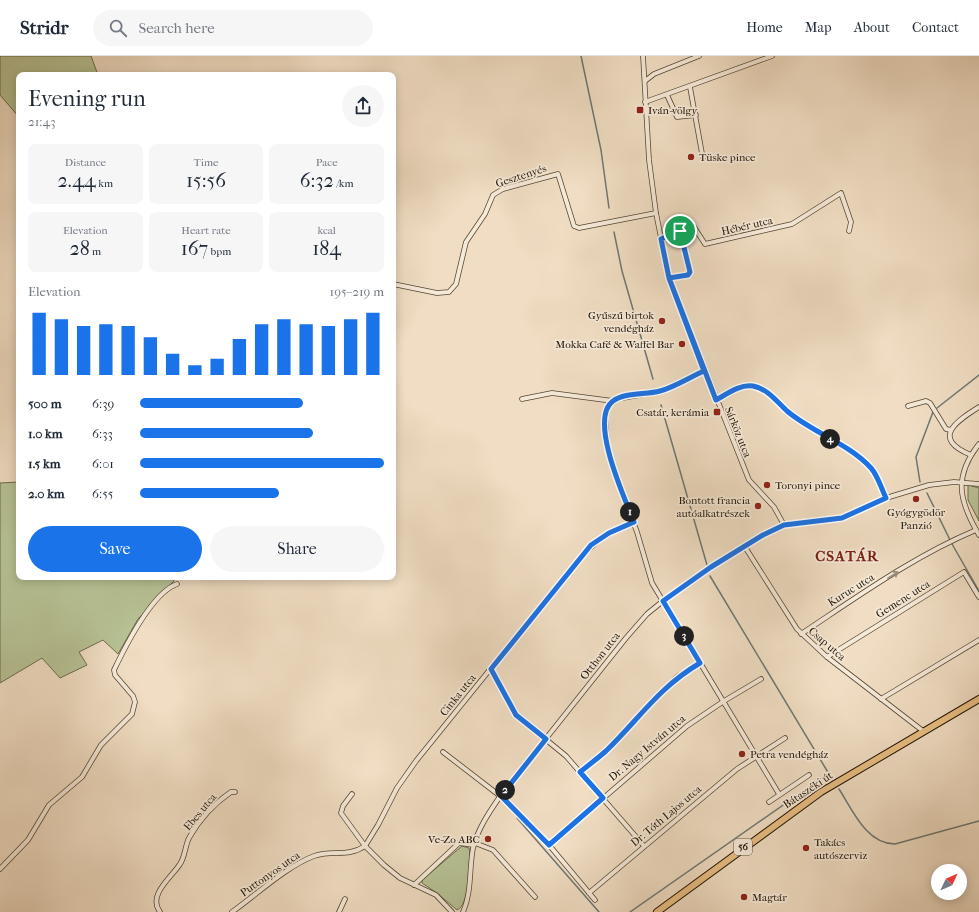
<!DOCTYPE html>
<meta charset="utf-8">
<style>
body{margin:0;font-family:"IM FELL French Canon",serif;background:#f6f6f7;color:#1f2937;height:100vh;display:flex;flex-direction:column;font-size:15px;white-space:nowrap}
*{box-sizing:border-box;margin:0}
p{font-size:13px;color:#747a83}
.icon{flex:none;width:22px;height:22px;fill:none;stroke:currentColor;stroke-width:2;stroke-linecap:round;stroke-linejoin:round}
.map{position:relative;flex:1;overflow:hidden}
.side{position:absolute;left:16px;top:16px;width:380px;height:508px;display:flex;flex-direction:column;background:#fff;border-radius:8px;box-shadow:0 2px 10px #0003}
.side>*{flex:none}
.needle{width:26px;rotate:46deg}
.tools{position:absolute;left:931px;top:808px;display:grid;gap:8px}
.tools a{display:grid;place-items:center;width:36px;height:36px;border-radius:50%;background:#fff;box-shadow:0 2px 10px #0003;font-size:20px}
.pin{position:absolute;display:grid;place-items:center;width:34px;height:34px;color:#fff;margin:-17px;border:2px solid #fff;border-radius:50%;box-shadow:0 1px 4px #0007}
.km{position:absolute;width:20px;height:20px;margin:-10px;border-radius:50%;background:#222;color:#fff;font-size:11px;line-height:20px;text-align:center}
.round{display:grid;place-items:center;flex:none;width:42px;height:42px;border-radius:21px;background:#f6f6f7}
.headline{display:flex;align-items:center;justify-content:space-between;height:68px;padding:0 12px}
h1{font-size:22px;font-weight:600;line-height:30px}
.metrics{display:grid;grid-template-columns:repeat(3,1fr);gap:6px;height:68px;padding:4px 12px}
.metrics div{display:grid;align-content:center;border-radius:8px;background:#f6f6f7;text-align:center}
.metrics b{font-size:20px;font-weight:600}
.metrics small{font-size:11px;font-weight:400}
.metrics p{font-size:11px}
.chart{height:112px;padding:8px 12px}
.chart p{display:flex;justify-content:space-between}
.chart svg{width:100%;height:72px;margin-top:4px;stroke:#1a73e8;stroke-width:6}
.action{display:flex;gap:8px;margin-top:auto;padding:8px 12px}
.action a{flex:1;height:46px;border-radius:24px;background:#1a73e8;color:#fff;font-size:16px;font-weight:600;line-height:46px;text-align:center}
.action a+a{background:#f6f6f7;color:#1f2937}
ul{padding:0 12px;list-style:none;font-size:13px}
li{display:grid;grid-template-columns:64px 48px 1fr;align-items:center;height:30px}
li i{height:10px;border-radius:5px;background:#1a73e8}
header{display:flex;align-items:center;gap:24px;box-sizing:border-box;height:56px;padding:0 20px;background:#fff;border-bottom:1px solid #e0e1e3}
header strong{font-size:19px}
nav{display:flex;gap:22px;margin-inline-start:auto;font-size:14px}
.search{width:280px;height:36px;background:#f6f6f7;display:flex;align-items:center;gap:10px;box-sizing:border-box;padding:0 14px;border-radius:22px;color:#747a83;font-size:15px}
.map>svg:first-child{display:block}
</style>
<header>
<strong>Stridr</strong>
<div class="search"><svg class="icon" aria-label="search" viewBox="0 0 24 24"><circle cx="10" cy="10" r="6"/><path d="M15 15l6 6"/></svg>Search here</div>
<nav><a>Home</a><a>Map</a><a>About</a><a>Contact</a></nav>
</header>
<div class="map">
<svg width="979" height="856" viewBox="0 0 979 856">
<rect width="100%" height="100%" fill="#f0ddc3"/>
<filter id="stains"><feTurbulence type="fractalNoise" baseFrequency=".005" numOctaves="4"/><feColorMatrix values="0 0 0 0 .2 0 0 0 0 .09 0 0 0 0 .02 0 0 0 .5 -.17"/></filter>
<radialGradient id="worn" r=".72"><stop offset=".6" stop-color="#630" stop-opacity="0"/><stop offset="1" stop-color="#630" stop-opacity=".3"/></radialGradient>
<g fill="#b7c295" stroke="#6c6a4c">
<polygon points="0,0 91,0 98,19 19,19 19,61 0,39"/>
<polygon points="19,426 19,521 173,521 174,525 138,563 118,598 103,584 79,596 87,609 60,622 42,602 0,627 0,427"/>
<polygon points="968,429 979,432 979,465 968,444"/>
<path d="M 462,790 L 469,792 L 470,797 C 469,810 469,850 457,854 L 437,837 L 422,827 L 422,824 Z"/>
</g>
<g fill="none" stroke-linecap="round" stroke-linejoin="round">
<g stroke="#6c7773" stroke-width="1.5">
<polyline points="581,0 601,94 609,152"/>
<polyline points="614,176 622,215 653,323"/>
<polyline points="661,349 707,509"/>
<polyline points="937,352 979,319"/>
<polyline points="920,426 916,401 933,356"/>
<polyline points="927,437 952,488 979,535"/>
<polyline points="710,520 829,718"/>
<path d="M 839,733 C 852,753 866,788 895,788 L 979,765"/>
<polyline points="517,762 599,856"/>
<polyline points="630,856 829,717"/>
</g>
<defs>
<g id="minor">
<polyline points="643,0 649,104 656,157 669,222 749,424 774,451 784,469"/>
<polyline points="645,25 654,18 699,0"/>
<polyline points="690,31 703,103"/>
<polyline points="667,39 677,61 696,59"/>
<polyline points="645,46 772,0"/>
<polyline points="661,183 694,171 705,188 792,168 841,137 851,166 849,175"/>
<polyline points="669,222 688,219 690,216 680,175"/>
<polyline points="393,228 437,237 449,236 456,228 466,186 485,158 493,139 503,133 558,118 574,170 579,172 656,157"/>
<polyline points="704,315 661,335 617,343 607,352 605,359 607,389 613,412 637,476 652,527 779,738"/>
<polyline points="522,343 552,337 613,345"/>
<path d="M 716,343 C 727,338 740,328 753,330 C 768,332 777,346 787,355 C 813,377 848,387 871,412 C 878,420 881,432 886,442"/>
<polyline points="908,350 926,345 930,347 946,373 951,374"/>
<path d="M 979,388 C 953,421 959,445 979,479"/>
<path d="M 971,399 C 930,382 957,365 979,351"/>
<polyline points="745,491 797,573 827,601 923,675"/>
<path d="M 801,578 C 857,541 914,500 976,474"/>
<polyline points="827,601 964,516 979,541"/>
<polyline points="491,613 516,659 566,700 644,790"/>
<polyline points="881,643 979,584"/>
<polyline points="443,696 504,743 549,789 595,844"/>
<polyline points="580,716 606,695 661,636 678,620 700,607"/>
<polyline points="352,738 343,750 341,757 365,790 384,809 400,822 436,839 452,856"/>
<polyline points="769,746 809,719"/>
<polyline points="475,787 493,794 535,841"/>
<polyline points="549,789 687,670 724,645 761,623"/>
<path d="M 365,790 L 378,769 L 397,732 L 416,705 L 567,518 C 591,489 598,481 634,466"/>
<path d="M 0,813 L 28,784 L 49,749 L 82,721 L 101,689 L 132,658 L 135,646 L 133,640 L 115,619 L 114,614 C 125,591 152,537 177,528"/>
<polyline points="414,829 459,787 474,789"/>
<polyline points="589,837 737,713 785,682"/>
<path d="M 160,856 C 147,839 172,821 180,808 C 185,801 185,790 189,782 C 199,764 215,747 231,736 L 235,736"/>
<path d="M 232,856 C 256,839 287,810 314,800 C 333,793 347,802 365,790"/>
<polyline points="339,856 345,843"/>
<path d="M 463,856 C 472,836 469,813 473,792 C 478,772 490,755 501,739 L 626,582 L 647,558 L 663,545 L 711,511 L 763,479 L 784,469 L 842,462 L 886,442 L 929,429 L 954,426 L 979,428"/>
</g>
<polyline id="primary" points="657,856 821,736 979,643"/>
</defs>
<use href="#minor" stroke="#544633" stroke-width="5.5"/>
<use href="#primary" stroke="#201303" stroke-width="8"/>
<use href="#minor" stroke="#f5e9d8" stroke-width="4"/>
<use href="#primary" stroke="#e8be82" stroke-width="6"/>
</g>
<defs><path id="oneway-shaft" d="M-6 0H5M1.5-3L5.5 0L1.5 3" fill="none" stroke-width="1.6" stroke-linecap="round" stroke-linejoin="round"/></defs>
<use stroke="#958978" href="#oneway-shaft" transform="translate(893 519) rotate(-32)"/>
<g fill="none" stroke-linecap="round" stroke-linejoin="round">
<defs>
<path id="route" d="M 680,175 L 661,183 L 669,222 L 704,315 C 690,321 675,331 660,335 C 646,339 625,336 613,345 C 588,363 625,443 634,466 L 609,477 L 591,489 L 491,613 L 516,659 L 546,683 L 501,740 L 549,789 L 603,742 L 580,716 C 589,709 598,702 606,695 C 640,662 658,632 700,607 L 663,545 L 711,511 L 763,479 L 784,469 L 842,462 L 886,442 C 881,432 878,420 871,412 C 848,387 813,377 787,355 C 777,346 768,333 753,330 C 740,328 727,338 716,344 L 669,222 L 688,219 L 690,216 L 680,175"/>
</defs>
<use href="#route" stroke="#fff" stroke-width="8"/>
<use href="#route" stroke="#1a73e8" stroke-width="5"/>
</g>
<g fill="#8f2418" stroke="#f5e9d8" stroke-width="1.5">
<rect x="636" y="50" width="8" height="8" rx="2"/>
<circle cx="691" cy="101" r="4"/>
<circle cx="662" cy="265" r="4"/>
<circle cx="682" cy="288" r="4"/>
<rect x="713" y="352" width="8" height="8" rx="2"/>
<circle cx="767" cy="429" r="4"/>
<circle cx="916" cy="443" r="4"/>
<circle cx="758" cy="450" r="4"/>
<circle cx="742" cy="698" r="4"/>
<circle cx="488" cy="783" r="4"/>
<circle cx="806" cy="792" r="4"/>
<circle cx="744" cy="841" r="4"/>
</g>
<g text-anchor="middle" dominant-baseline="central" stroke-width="3.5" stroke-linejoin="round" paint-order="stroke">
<rect fill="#f5e9d8" stroke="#605343" stroke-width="1" x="734" y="783" width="18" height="16" rx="3"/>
<g font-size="10" font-weight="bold" fill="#201303">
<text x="743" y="791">56</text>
</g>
<g font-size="11" fill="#201303" stroke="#f5e9d8" text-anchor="start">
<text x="648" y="54">Iván-völgy</text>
<text x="699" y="101">Tüske pince</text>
<text x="654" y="259" text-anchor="end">Gyűszű birtok<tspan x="654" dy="13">vendégház</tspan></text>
<text x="674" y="288" text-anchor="end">Mokka Café &amp; Waffel Bar</text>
<text x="709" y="356" text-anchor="end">Csatár, kerámia</text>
<text x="775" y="429">Toronyi pince</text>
<text x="750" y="444" text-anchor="end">Bontott francia<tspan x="750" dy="13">autóalkatrészek</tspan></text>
<text x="916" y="456" text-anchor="middle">Gyógygödör<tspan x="916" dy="13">Panzió</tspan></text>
<text x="750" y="698">Petra vendégház</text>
<text x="480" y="783" text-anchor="end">Ve-Zo ABC</text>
<text x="814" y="786">Takács<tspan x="814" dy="13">autószerviz</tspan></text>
<text x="752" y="841">Magtár</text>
</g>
<g font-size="11" fill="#201303" stroke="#f5e9d8">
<text transform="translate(521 120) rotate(-18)">Gesztenyés</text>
<text transform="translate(747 170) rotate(-13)">Hébér utca</text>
<text transform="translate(738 376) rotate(68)">Sárköz utca</text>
<text transform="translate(851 534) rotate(-32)">Kuruc utca</text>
<text transform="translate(903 543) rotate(-32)">Gemenc utca</text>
<text transform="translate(827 588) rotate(41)">Csap utca</text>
<text transform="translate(600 600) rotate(-52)">Otthon utca</text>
<text transform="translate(458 639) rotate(-51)">Cinka utca</text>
<text transform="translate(647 692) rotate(-40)">Dr. Nagy István utca</text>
<text transform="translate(808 734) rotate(-34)">Bátaszéki út</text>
<text transform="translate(200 756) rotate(-50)">Ebes utca</text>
<text transform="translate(666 760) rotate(-40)">Dr. Tóth Lajos utca</text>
<text transform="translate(270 818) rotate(-35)">Puttonyos utca</text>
</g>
<g font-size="15" font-weight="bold" letter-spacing="1" fill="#7a1f14" stroke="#f5e9d8">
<text x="847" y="500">CSATÁR</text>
</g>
</g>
<rect width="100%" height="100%" filter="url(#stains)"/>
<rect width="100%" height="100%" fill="url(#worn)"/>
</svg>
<div class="tools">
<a><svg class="needle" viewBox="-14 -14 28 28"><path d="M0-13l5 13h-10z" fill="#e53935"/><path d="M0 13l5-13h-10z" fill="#747a83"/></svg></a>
</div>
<div class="pin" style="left:680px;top:175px;background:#1e9e55"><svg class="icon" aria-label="arrive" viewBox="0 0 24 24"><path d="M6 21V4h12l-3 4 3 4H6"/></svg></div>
<b class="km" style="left:630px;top:456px">1</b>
<b class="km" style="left:505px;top:734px">2</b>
<b class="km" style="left:684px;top:580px">3</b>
<b class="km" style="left:830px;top:383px">4</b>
<section class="side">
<div class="headline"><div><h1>Evening run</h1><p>21:43</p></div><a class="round"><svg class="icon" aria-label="share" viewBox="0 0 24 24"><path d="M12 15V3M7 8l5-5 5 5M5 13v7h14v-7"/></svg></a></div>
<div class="metrics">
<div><p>Distance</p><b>2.44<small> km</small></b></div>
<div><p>Time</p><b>15:56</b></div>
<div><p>Pace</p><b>6:32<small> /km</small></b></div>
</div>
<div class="metrics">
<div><p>Elevation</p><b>28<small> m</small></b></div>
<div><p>Heart rate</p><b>167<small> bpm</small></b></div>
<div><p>kcal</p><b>184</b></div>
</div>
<div class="chart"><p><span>Elevation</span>195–219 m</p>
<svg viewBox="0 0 160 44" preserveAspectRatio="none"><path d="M5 44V6M15 44V10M25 44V14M35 44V13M45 44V14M55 44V21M65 44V31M75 44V38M85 44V34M95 44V22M105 44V13M115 44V10M125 44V13M135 44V14M145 44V10M155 44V6"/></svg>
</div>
<ul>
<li><b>500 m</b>6:39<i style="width:67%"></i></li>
<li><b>1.0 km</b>6:33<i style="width:71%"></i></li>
<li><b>1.5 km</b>6:01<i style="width:100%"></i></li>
<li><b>2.0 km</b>6:55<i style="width:57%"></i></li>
</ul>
<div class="action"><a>Save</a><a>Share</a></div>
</section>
</div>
